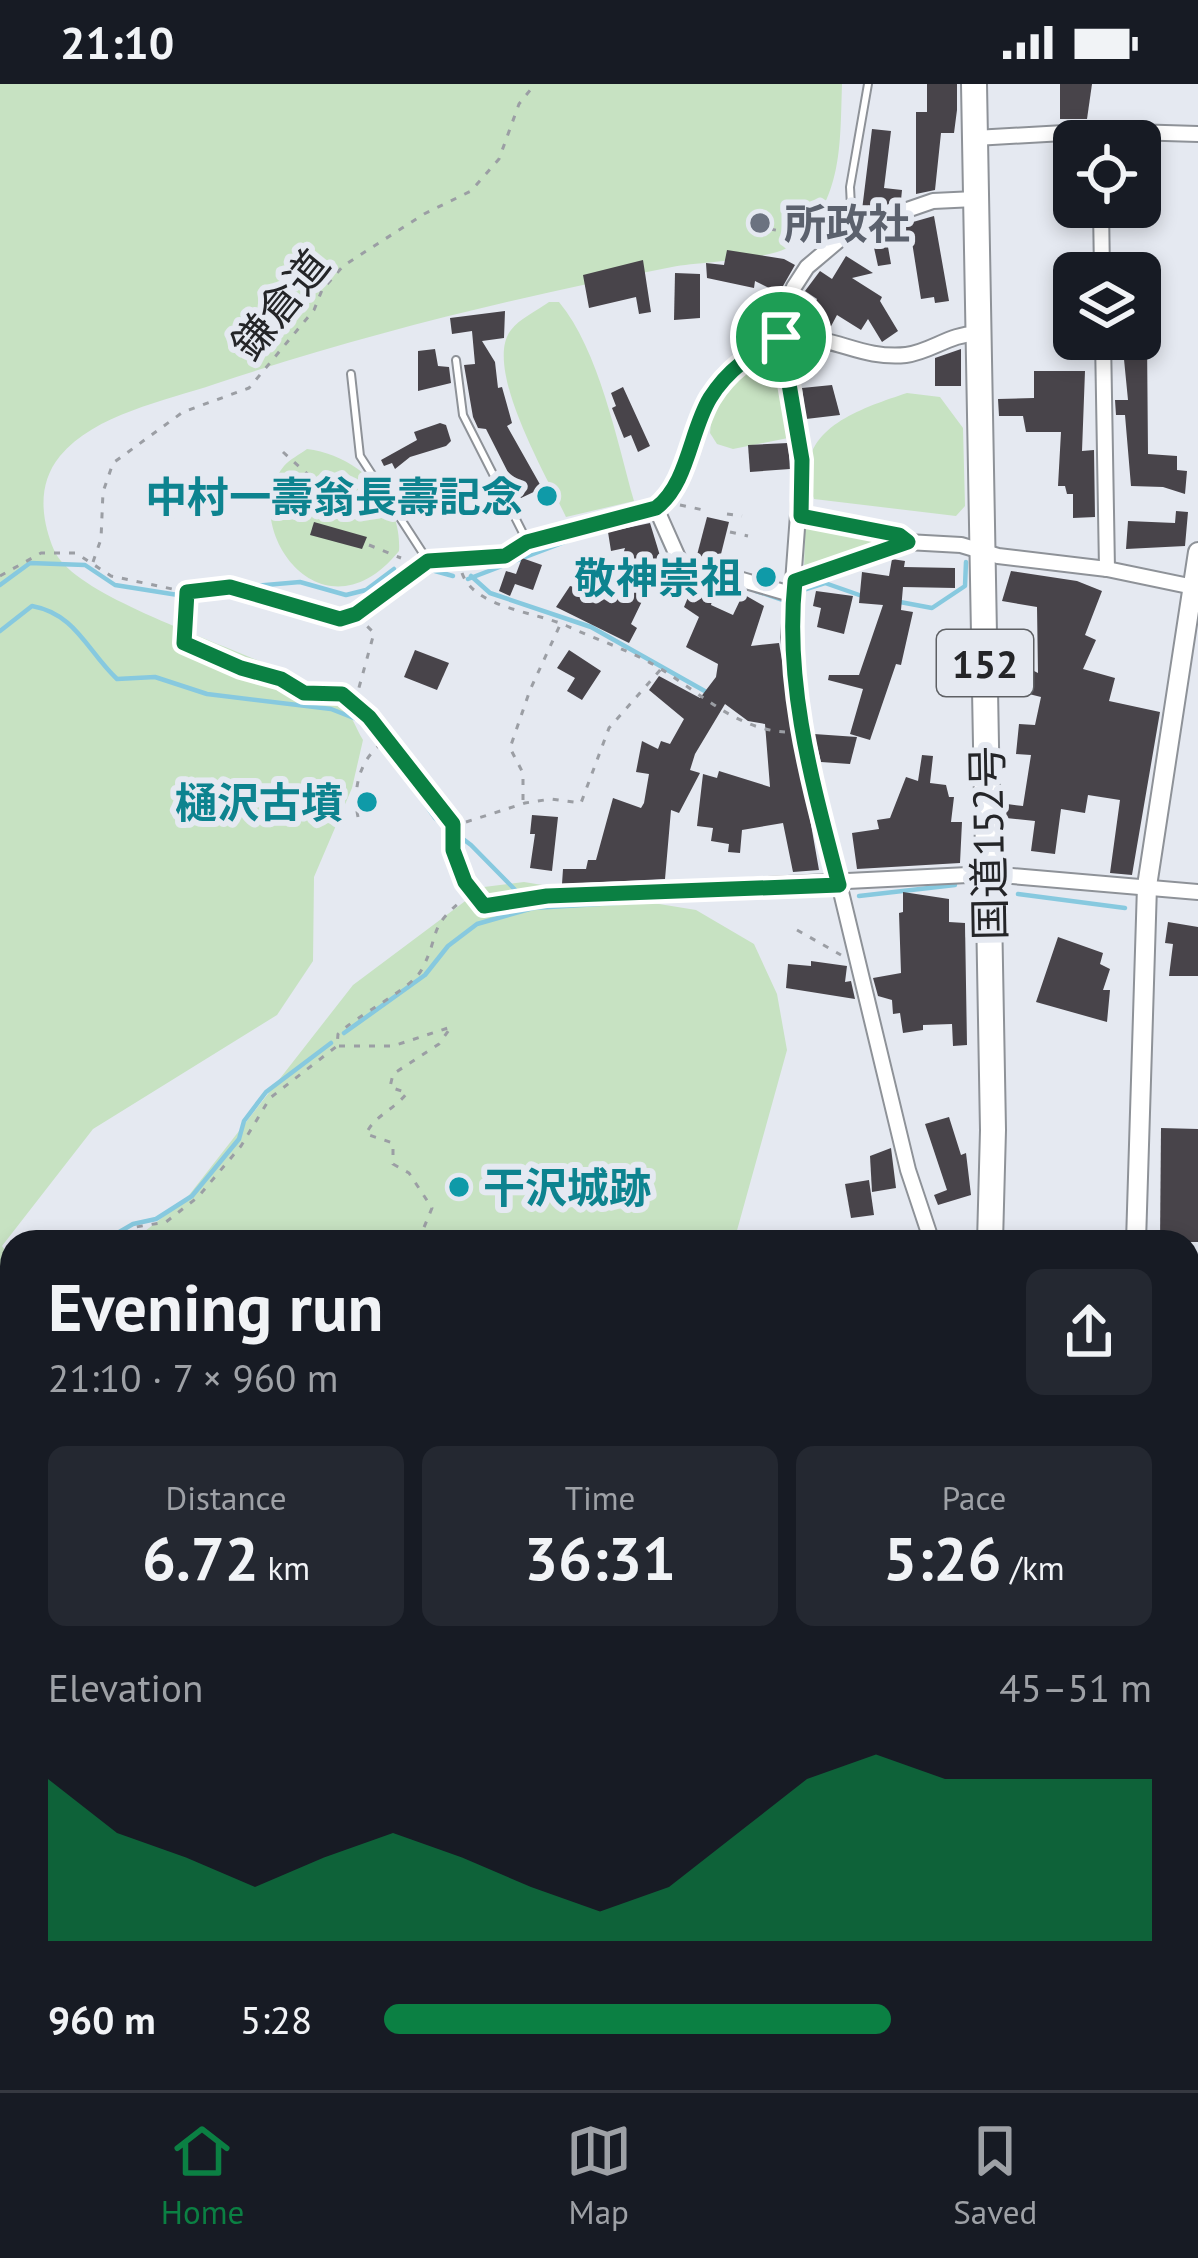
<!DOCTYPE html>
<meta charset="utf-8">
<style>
body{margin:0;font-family:"PT Sans","Noto Sans JP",sans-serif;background:#242831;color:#f1f3f6;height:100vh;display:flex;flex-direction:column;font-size:45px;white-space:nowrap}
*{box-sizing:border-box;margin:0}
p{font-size:39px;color:#9ea1a6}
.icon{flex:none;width:66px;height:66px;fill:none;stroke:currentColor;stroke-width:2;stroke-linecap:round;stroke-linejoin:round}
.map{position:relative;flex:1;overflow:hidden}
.side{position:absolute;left:0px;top:1146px;width:1200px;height:861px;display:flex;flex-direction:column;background:#171b24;border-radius:36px 36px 0 0;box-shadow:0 6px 18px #0003}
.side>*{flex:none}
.buttons{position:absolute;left:1053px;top:36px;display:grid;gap:24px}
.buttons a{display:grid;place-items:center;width:108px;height:108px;border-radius:18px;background:#171b24;box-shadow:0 6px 18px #0003;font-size:60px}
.pin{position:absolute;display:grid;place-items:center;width:102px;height:102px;color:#fff;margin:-51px;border:6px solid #fff;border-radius:50%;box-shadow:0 3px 12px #0007}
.round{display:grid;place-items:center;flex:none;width:126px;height:126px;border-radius:18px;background:#242831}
.head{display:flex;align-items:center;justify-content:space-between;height:204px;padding:0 48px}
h1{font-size:66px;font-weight:800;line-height:90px}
.stats{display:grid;grid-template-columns:repeat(3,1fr);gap:18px;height:204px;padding:12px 48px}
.stats div{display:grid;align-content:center;border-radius:18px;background:#242831;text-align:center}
.stats b{font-size:60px;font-weight:800}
.stats small{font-size:33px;font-weight:400}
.stats p{font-size:33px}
.chart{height:336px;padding:24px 48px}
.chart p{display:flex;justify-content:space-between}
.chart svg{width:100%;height:216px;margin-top:12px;fill:#0b8043;opacity:.7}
ul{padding:0 48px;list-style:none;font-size:39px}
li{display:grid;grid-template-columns:192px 144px 1fr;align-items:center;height:90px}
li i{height:30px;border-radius:15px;background:#0b8043}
.status{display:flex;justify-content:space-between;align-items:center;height:84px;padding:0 60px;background:#171b24;direction:ltr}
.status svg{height:33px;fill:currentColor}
.tabs{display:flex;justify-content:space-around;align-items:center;height:168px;border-top:3px solid #363941;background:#171b24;font-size:33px;color:#9ea1a6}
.tabs a{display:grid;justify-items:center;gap:6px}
.tabs .selected{color:#0b8043}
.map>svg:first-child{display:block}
</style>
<div class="status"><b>21:10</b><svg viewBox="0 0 49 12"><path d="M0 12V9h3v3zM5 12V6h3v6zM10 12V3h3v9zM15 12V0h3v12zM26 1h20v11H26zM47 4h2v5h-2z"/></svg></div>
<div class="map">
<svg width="1198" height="2006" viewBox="0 0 1198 2006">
<rect width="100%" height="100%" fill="#e5e9f1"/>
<g fill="#c7e2c2">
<path d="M 0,0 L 842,0 C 840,61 843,115 795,159 C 775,177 701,177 672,183 C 516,213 365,250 215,300 C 165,317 95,330 60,372 C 37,400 41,435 54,466 C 78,522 283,574 340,618 C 350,626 356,645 363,656 L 352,704 L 314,793 L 313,877 L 277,931 L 93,1045 L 2,1162 L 12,1177 L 12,1995 L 263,1995 L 268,2006 L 0,2006 Z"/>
<path d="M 549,218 L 559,218 C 599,266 617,357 634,417 L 566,433 C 548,395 482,283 511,246 C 519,235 538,226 549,218 Z"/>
<path d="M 779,265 L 793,353 L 733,365 L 717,360 L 710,349 C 713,307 741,280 779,265 Z"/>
<path d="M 907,309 L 940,313 L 963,344 L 965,422 L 956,432 L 814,415 C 788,348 856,326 907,309 Z"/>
<path d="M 307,365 C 357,371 402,413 399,467 C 321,563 236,440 284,382 C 289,376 300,370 307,365 Z"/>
<polygon points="811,438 869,450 874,464 804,489 805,442"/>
<polygon points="524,798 696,826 754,860 777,910 787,966 736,1150 726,1158 131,1158 186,1115 353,901 484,803"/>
</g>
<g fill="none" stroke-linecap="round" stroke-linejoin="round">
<g stroke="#87c9df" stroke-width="4.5">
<polyline points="663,456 676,483"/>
<polyline points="435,487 453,492"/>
<polyline points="471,492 490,509 591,543 710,610"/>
<polyline points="468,495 596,446"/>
<polyline points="0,501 30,479 85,481 115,501 178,511"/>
<polyline points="253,502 300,498 346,511 366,506 394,485"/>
<polyline points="803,506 825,499 865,513"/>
<polyline points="756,507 783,516"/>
<polyline points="192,514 227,508"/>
<polyline points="900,518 932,524 965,502 966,478"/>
<path d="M 0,547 L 32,522 C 76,530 87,567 117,595 L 155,593 L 207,610 L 331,625 L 369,640 L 435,734 L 471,761 L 533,824 L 746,811"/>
<polyline points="802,810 823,809"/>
<polyline points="1018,810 1125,824"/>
<polyline points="859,812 955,801"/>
<polyline points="344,949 425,891 448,862 477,840 533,824"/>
<polyline points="102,1158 133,1140 156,1135 192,1112 239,1055 244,1037 266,1008 331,959"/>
<polyline points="0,1190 12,1185"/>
<polyline points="465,2002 467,1995"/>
</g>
</g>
<g fill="#48444a">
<polygon points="927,0 957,0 957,26 954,49 941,49 935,106 916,110 916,28 927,28"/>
<polygon points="1060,0 1092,0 1087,35 1060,35"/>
<polygon points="872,45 891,47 884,104 902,106 901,116 865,128 862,126"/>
<polygon points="934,132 949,217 935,219 934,213 921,215 912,158 888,163 891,180 878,182 871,150"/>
<polygon points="727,166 784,175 795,181 779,209 755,197 754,204 707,194 706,179 724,181"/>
<polygon points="846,172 873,189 852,194 882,213 880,217 898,247 882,258 868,235 861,246 837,231 829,246 808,238 817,215 805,207 820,187 832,195"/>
<polygon points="643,176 651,228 639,230 636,213 589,224 583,191"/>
<polygon points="675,189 700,190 700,234 674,236"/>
<polygon points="505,227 504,254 482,257 495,278 498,304 502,303 512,339 507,342 542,404 521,414 486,345 478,344 473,333 464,281 475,280 472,247 452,250 450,234"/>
<polygon points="1122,255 1147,255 1148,370 1177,372 1177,386 1187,387 1185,410 1163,403 1131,402 1125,331 1116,331 1115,316 1128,316"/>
<polygon points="435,265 438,282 449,283 451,299 418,307 418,267"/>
<polygon points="961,265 961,302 935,302 935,274"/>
<polygon points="1034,287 1085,287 1082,367 1094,366 1095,433 1073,434 1073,410 1067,410 1065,402 1058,402 1061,348 1026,348 1023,332 999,332 998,315 1034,314"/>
<polygon points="832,301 840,331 806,335 802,304"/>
<polygon points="623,303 650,362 638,368 631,351 624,354 612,324 616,322 611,309"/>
<polygon points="440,339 446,341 451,357 446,362 410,373 395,385 392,379 384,382 381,376 417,356 414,348"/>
<polygon points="788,359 790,385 750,388 748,361"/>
<polygon points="1176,427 1188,428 1185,462 1126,465 1128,437 1175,439"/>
<polygon points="707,433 729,438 719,478 697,471"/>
<polygon points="314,438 367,453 362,465 310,451"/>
<polygon points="650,439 661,475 649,513 645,511 631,540 637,544 629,559 556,523 570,502 589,507 591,503 610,511 625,464 611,467 608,448"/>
<polygon points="522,474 542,481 533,506 515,500 510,512 499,507 506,487 516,490"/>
<polygon points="892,475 905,477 904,483 955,484 955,504 903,503 901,526 913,528 901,581 896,580 870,656 850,650 863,605 828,596 829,591 859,591 883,521 859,519 862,488 889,492"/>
<polygon points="1011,487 1077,497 1102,507 1085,551 1096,556 1083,585 1115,594 1109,617 1160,628 1132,791 1110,789 1120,716 1088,711 1085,729 1061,725 1055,770 1031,767 1035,737 1006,734 1007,720 1023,722 1031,671 1016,670 1019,640 1035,641 1041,613 1029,610 1034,587 1038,589 1037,523 1002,517"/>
<polygon points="696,494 716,500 711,521 733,531 743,510 764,522 751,562 779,559 819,786 793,788 783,739 742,746 740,769 728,768 729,760 711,757 713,744 697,742 703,690 717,694 719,687 770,703 765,640 748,637 725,620 695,670 690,686 700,689 679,729 671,726 665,795 562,800 563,785 586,785 588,776 596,776 613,714 641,724 644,719 649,690 636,688 642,657 658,665 661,657 670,660 684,635 649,606 659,592 700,614 716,593 718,580 686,563 699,533 684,523"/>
<polygon points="816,507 853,512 844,550 817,543 821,524 813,522"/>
<polygon points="415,566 449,579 437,606 404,593"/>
<polygon points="569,566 601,587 582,616 567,607 575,594 557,584"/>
<polygon points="814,650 857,653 850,680 821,678"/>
<polygon points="922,671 933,672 930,699 946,701 949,713 954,713 951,738 962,738 960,779 857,785 852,749 879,745 877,736 890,734 906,693 918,697"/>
<polygon points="532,731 558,733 552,787 530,784 535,750 530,750"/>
<polygon points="903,808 949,815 949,838 965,839 967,961 953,962 952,940 923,941 923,946 903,949 900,929 893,930 892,916 878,912 873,894 901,889 899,829 903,828"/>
<polygon points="1168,838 1198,843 1198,892 1169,892 1173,860 1165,859"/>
<polygon points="1058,853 1103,869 1100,880 1110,885 1103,906 1110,906 1107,938 1036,918"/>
<polygon points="811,877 847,882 845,898 851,897 855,915 786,904 788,880 811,882"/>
<polygon points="949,1033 961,1071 966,1069 971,1111 938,1121 934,1111 947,1106 925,1040"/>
<polygon points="1161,1044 1198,1045 1198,1158 1160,1158"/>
<polygon points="891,1064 896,1104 872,1108 870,1072"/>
<polygon points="869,1096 874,1131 851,1134 845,1100"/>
</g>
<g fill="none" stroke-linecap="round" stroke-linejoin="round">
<polyline stroke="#bec2c9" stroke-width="24" stroke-dasharray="24 12" stroke-linecap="butt" points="126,2006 133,1995"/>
<defs>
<g id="lane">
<polyline points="852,142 850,103 868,0"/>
<polyline points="456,276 463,331 526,455"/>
<polyline points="351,290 360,372 428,477"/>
<path d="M 453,739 C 446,769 465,800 484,822 L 544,813"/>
</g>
<g id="street">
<polyline points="975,54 1099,47"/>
<polyline points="1099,57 1099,47 1198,50"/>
<polyline points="1101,123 1102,189"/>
<polyline points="1103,255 1107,485"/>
<polyline points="656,424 680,478 794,511"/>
<path d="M 415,483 L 438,475 L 505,471 L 527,458 L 656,424 C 684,403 691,355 704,324 C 715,301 732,283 753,270 C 817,231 845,277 906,271 C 931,268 951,249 977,250"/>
<polyline points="795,497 907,458 961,461 998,472 1107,485 1198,504"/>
<polyline points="547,812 988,790 1198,808"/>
<polyline points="932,1158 908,1086 802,646 789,553 802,376 781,253 782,235 794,203 807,183 852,145 933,117 975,115"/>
<polyline points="1188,1216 1198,1217"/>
<polyline points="1188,1493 1198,1463"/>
<polyline points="1188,1978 1198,1977"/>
<polyline points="609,1995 627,2006"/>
<polyline points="1060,1995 1085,1995"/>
</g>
<g id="secondary">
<polyline points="1136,1158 1147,802 1198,468"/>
<polyline points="1001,2006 1007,1995"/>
</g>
<polyline id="primary" points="903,2006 905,1995"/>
<polyline id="highway" points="974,0 993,1046 990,1158"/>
</defs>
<use href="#lane" stroke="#8e9298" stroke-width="10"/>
<use href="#street" stroke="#8e9298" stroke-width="18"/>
<use href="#secondary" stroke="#8e9298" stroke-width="22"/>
<use href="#primary" stroke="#8e9298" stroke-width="26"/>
<use href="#highway" stroke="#8e9298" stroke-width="28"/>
<g stroke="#9b9ea4" stroke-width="3" stroke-dasharray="6 9" stroke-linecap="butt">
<polyline points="770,145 791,149 809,164"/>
<polyline points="283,368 313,395 366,422"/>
<polyline points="680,421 708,427"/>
<polyline points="814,429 882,443"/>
<polyline points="727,430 742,432"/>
<polyline points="815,435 888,449"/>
<polyline points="730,448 748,452"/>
<polyline points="369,461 401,474"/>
<polyline points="93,478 101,455 103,408 113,379 183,328 249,304 314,226 322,206 343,182 424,130 471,107 499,75 519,20 535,0"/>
<path d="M 462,489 C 474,524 537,528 567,542 C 593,554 620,563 645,576 C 692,600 731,645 785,648"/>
<polyline points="0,492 41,469 76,469 111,492 196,510 230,503 340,535 355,530 402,493"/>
<polyline points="187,508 184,559 241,584 281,595 304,609 342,610 376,639 448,732"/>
<polyline points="355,618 374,549 356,531"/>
<polyline points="523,716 523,689 510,664 530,606 560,541"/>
<path d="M 358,733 C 352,705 360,672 386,657"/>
<polyline points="466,738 525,719 551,715 581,719 609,644 661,585"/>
<polyline points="797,846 841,871"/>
<path d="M 339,962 L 393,962 L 451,943 L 439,960 L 393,990 L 390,1003 L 407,1009 C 395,1025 374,1032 366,1050 L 393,1059 L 393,1080 L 409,1089 L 432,1124 L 418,1158"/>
<path d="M 111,1158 L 136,1143 L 166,1138 L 198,1113 L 241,1062 L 270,1014 L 337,962 L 338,950 C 357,931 412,905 422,885 C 441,849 426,845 466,813"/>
<polyline points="0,1213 12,1200"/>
<polyline points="0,1286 12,1290"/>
<polyline points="0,1408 12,1406"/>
<polyline points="1188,1716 1198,1686"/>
<polyline points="1161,1995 1162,2006"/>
</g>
<use href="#lane" stroke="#fff" stroke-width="6"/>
<use href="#street" stroke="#fff" stroke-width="14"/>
<use href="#secondary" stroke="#fff" stroke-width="18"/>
<use href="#primary" stroke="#fff" stroke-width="21"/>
<use href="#highway" stroke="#fff" stroke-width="24"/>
</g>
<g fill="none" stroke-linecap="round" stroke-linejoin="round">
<defs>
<path id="route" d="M 781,253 L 802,376 L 801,432 L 899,451 L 908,458 L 795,497 C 784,601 813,701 839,801 L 547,812 L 484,822 L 465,798 L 453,766 L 453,740 L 369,633 L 342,610 L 304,609 L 281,595 L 241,584 L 184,559 L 187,508 L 230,503 L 340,535 L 356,530 L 428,477 L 505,472 L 527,458 L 656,424 C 688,400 690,347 710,314 C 728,285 752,270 781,253 Z"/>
</defs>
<use href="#route" stroke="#fff" stroke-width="24"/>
<use href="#route" stroke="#0b8043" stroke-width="15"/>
</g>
<circle fill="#6b7280" stroke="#e5e9f1" stroke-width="4.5" cx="760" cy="139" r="12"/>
<g fill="#0f9aa8" stroke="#e5e9f1" stroke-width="4.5">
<circle cx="547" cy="412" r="12"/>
<circle cx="766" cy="493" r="12"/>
<circle cx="367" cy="718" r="12"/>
<circle cx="459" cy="1103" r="12"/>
</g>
<g text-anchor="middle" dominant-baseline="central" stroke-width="12" stroke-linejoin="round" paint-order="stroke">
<rect fill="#e5e9f1" stroke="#5e6064" stroke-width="3" x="937" y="546" width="96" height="66" rx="9"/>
<g font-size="39" font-weight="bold" fill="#242528">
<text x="985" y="579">152</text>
</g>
<g font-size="42" font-weight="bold" fill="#5b616d" stroke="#e5e9f1" text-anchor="start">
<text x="784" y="139">所政社</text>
</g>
<g font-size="42" fill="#242528" stroke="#e5e9f1">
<text transform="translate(280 220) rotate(-51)">鎌倉道</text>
<text transform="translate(988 759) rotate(-91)">国道152号</text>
</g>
<g font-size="42" font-weight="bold" fill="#0d838f" stroke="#e5e9f1" text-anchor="end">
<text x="523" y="412">中村一壽翁長壽記念</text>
<text x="742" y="493">敬神崇祖</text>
<text x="343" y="718">樋沢古墳</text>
<text x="483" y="1103" text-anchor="start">干沢城跡</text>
</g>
</g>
</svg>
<div class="buttons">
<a><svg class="icon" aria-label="locate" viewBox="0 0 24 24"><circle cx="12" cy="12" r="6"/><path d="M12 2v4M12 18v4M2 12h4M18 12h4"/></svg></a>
<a><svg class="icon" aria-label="layers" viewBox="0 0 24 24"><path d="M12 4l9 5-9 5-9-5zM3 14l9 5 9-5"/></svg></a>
</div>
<div class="pin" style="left:781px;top:253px;background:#1e9e55"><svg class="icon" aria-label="arrive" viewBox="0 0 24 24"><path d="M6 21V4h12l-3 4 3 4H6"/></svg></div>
<section class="side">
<div class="head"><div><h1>Evening run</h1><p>21:10 · 7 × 960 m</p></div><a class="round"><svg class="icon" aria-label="share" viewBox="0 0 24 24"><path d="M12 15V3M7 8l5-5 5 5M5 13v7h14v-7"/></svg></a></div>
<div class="stats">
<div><p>Distance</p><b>6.72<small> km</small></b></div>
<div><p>Time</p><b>36:31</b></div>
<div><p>Pace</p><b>5:26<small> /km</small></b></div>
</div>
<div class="chart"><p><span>Elevation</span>45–51 m</p>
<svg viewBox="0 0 160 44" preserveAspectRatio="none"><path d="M0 44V11L10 22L20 27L30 33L40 27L50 22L60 27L70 33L80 38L90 33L100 22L110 11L120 6L130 11L140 11L150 11L160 11V44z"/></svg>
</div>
<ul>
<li><b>960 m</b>5:28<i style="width:66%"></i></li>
</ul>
</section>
</div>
<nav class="tabs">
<a class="selected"><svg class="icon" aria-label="home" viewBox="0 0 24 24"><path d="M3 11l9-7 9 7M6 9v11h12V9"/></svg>Home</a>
<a><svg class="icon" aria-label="map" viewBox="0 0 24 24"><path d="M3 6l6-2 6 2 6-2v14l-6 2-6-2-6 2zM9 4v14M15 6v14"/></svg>Map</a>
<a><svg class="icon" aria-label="saved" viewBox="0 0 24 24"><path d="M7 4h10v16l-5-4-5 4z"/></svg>Saved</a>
</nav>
